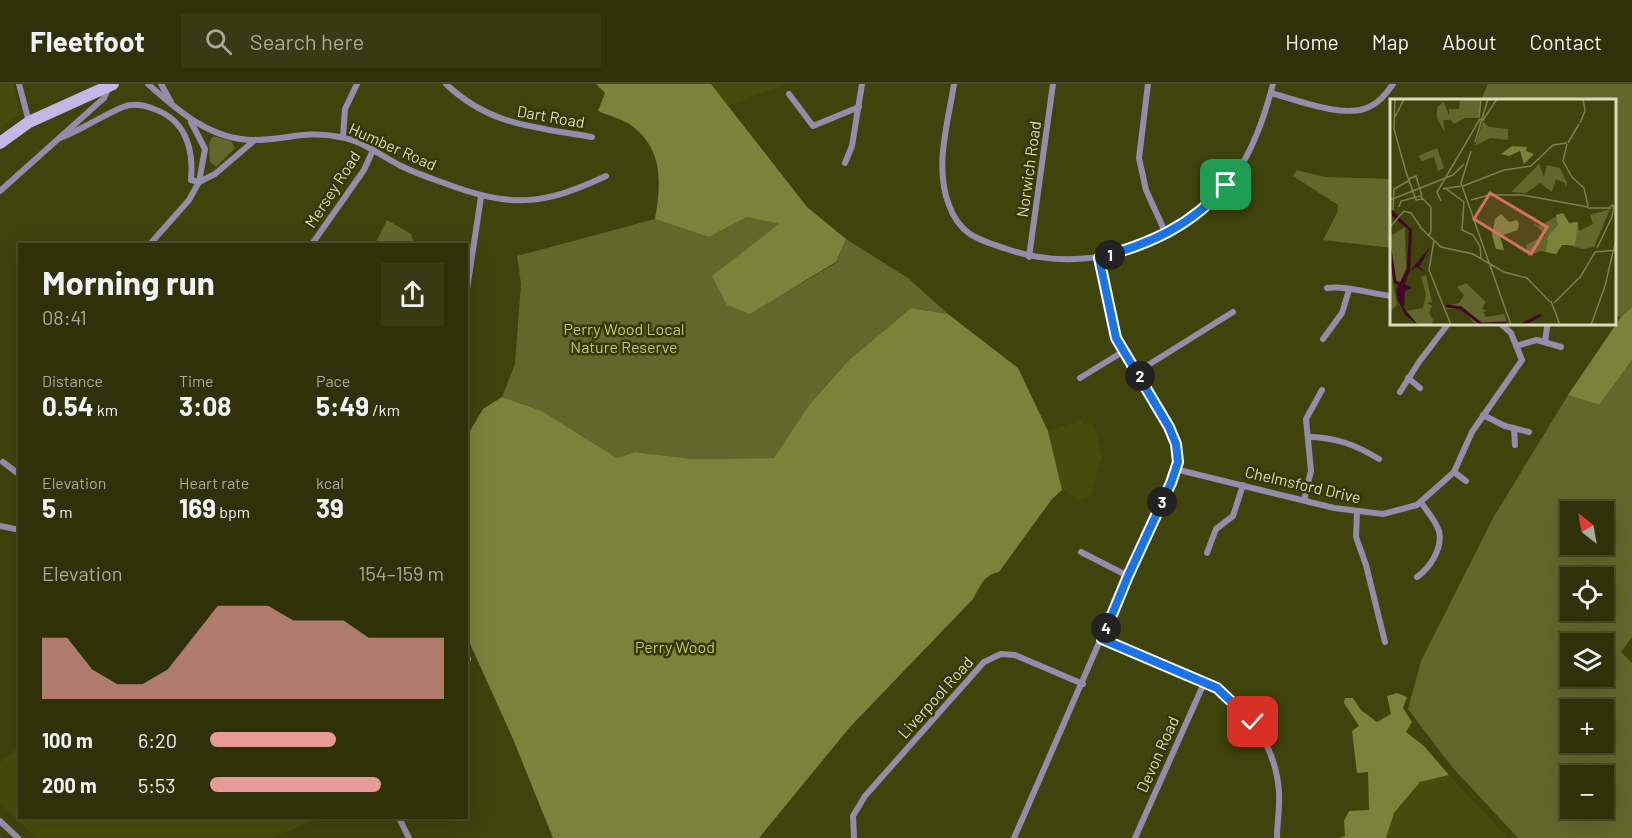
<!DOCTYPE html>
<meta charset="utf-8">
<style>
body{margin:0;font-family:Barlow,sans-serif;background:#373a12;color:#f1f3f6;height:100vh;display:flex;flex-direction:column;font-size:22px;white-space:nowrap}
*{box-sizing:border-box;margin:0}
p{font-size:20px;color:#a7aa9c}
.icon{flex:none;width:33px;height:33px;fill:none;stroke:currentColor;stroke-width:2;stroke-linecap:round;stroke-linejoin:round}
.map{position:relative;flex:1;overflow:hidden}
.details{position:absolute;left:18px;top:159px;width:450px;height:576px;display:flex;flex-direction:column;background:#2f3209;border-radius:0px;box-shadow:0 6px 24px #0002,0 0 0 2px #4a4d2a}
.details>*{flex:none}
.needle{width:39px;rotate:329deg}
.buttons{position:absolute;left:1560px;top:417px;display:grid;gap:12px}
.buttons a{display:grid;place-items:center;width:54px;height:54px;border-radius:0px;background:#2f3209;box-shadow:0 6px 24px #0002,0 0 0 2px #4a4d2a;font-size:30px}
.pin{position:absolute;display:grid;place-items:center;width:51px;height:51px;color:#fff;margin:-26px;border-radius:12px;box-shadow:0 3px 9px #0006}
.km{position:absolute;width:30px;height:30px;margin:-15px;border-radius:50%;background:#222;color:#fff;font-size:16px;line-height:30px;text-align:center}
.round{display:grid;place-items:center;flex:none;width:63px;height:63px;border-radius:0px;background:#373a12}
.overview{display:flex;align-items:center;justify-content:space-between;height:102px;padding:0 24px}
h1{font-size:33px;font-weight:700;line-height:45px}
.figures{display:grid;grid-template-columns:repeat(3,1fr);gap:9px;height:102px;padding:6px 24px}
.figures div{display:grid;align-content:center}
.figures b{font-size:26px;font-weight:700}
.figures small{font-size:16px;font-weight:400}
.figures p{font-size:16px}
.chart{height:168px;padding:12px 24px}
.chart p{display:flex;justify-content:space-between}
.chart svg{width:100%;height:108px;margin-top:6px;fill:#e69b98;opacity:.7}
ul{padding:0 24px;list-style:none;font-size:20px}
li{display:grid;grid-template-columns:96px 72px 1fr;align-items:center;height:45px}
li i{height:15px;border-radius:8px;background:#e69b98}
header{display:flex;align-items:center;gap:36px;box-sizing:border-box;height:84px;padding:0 30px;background:#2f3209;border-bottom:2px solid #4a4d2a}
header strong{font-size:28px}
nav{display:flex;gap:33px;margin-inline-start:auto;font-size:21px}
.search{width:420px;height:54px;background:#373a12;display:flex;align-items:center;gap:15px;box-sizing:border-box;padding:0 21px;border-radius:0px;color:#a7aa9c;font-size:22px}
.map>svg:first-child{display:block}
</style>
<header>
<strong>Fleetfoot</strong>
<div class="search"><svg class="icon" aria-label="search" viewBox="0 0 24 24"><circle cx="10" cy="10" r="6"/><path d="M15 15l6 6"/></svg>Search here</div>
<nav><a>Home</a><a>Map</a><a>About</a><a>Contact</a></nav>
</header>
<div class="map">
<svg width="1632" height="754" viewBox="0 0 1632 754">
<rect width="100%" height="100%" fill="#3f430c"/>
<g fill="#474c0c">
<polygon points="0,0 14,0 19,31 0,44"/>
<polygon points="711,0 787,0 727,22"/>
<polygon points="1081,336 1083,340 1093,340 1102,371 1090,413 1080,416 1062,406 1048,347"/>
<polygon points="19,663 20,734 321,734 271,754 36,754 0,720 0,678"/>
<polygon points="1449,691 1508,754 1375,754 1420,698"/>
</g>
<g fill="#62682b" fill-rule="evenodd">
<polygon points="1488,0 1632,0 1632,223 1621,233 1616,231 1616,16 1481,16"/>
<polygon points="213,52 231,57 235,64 216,83 210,78 209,59"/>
<polygon points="1297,86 1325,93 1392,95 1392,164 1323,156 1337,129 1338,121 1293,92"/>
<polygon points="747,133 780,140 749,230 836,179 846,155 908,194 948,230 911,224 849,276 809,321 774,374 693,375 635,368 617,374 542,327 502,313 515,280 521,200 517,172 655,135 709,153"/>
<polygon points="387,136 411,150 414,160 375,160"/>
<path d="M 1632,276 L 1632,553 L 1621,568 L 1632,579 L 1632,754 L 1518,754 L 1452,683 L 1408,625 L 1421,577 L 1493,434 L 1568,311 L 1599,321 ZM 1570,428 L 1604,428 L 1604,460 L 1570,460 ZM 1570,494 L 1604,494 L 1604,526 L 1570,526 ZM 1570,560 L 1604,560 L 1604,592 L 1570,592 ZM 1570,626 L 1604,626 L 1604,658 L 1570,658 ZM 1570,692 L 1604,692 L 1604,724 L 1570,724 Z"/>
</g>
<g fill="#7b823a">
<path d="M 596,0 L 711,0 L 807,123 L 846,155 L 836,178 L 750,230 L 727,221 L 712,192 L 779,140 L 747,133 L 709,153 L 655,135 C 661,101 664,66 632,42 C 623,35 609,32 598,27 L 605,9 Z"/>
<polygon points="1632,223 1632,276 1599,321 1568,311 1621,233"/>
<path d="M 911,224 L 948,230 L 1018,284 L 1048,347 L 1062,406 L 1052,415 L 999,488 C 983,491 980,503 973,515 L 850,643 L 759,754 L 553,754 L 513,655 L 467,553 L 467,352 L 483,325 L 502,313 L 542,327 L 617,374 L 635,368 L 693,375 L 774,374 L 809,321 L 849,276 Z"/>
<polygon points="1397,609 1407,613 1403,624 1412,638 1406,648 1424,662 1449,691 1420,698 1394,729 1386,754 1339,754 1345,752 1344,737 1349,727 1369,726 1368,688 1357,689 1352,647 1359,642 1344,619 1345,614 1353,614 1361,626 1377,638 1391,630 1387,612"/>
</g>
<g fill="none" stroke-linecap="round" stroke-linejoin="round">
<g stroke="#928daa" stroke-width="6">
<polyline points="19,0 29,38"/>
<path d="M 148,0 C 178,27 211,56 254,56 C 285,56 306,46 340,53 C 364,57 381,72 401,82 C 415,89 430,94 444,99 C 510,124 542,122 606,92"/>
<polyline points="161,0 171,18"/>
<path d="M 446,0 C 490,42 535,43 592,53"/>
<path d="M 954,0 C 948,39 934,83 949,121 C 960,152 980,156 1007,165 C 1088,194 1189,159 1237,88 C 1255,62 1265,31 1273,0"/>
<polyline points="1148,0 1139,74 1146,106 1166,150"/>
<path d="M 1271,9 C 1296,16 1345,35 1369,23 C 1379,19 1387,9 1393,0"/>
<polyline points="789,10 813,42 859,23"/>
<polyline points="343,53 345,25 357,0"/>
<path d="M 60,54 C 82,46 101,32 123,23 C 133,19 144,21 154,25 C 186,36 194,66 191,96 L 199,98 L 205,65 L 191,38"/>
<polyline points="845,79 852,62 862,0"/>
<polyline points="0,107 104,14 109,3"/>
<polyline points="150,160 189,116 199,98 215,90 255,56"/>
<polyline points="312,160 364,86 374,64"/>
<polyline points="1029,173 1053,0"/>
<path d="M 1327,204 C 1345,201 1372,210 1392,212"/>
<polyline points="466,212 481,113"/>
<polyline points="1323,255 1342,229 1349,206"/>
<polyline points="1545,258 1547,243"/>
<polyline points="1516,262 1537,256 1561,263"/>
<polyline points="1137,288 1233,228"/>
<polyline points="1080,294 1124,267"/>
<polyline points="1408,294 1420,304"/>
<polyline points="1400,308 1419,278 1448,240"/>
<polyline points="1483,331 1505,342 1529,348"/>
<polyline points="1514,344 1515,361"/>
<path d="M 1308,353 C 1335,353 1356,361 1379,375"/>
<polyline points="3,378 20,391"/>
<polyline points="1175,385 1334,424 1383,430 1417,421 1454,388 1472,348 1522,276 1511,249 1501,240"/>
<polyline points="1454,388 1466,397"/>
<polyline points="1304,416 1311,387 1306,335 1322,306"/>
<polyline points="1357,427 1356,453 1366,481 1385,558"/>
<polyline points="0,442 20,446"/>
<polyline points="1081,468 1128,492"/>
<polyline points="1207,469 1216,445 1233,432 1243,401"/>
<path d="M 1417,493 C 1430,484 1443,464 1439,447 C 1436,437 1426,426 1421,418"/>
<path d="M 1102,555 L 1205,597 C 1245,618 1276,661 1279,708 C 1280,723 1277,739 1277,754"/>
<polyline points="466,575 468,575"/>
<polyline points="466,589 467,591"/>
<polyline points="399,734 409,754"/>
<polyline points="0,737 18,754"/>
<polyline points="854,754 853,732 865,712 984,578 1001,570 1015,571 1083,600"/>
<polyline points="1014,754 1128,492 1171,399 1178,378 1176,360 1169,343 1116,253 1099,174"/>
<polyline points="1135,754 1205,597"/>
</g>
<polyline stroke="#c1b8e6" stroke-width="12" points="0,59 29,38 113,0"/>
</g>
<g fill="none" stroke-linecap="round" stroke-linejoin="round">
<defs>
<path id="route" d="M 1226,101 C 1192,142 1149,160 1099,174 L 1116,254 L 1169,343 L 1176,360 L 1178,378 L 1171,399 L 1128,492 L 1102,555 L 1217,604 L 1253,638"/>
</defs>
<use href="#route" stroke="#fff" stroke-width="12"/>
<use href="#route" stroke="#1a73e8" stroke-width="8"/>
</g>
<g text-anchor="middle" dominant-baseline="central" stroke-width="5" stroke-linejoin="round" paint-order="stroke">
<g font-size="16" fill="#d7dcb9" stroke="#353900">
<text transform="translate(551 32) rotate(10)">Dart Road</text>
<text transform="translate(393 62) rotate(24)">Humber Road</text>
<text transform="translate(1028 85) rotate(-82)">Norwich Road</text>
<text transform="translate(332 105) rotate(-57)">Mersey Road</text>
<text transform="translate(1303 400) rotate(13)">Chelmsford Drive</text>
<text transform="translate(935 613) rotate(-48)">Liverpool Road</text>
<text transform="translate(1157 670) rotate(-66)">Devon Road</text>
</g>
<g font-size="16" fill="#bfc965" stroke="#353900">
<text x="624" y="244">Perry Wood Local<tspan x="624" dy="18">Nature Reserve</tspan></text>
<text x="675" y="562">Perry Wood</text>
</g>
</g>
<g transform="translate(1390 15)">
<rect width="226" height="226" fill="#3f430c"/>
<path d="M 70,0 L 91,0 L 89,19 L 75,19 L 64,25 L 61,21 L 53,21 L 55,34 L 47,19 L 47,8 L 54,3 L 59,16 L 59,10 L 69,10 ZM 93,22 L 99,28 L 118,30 L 118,41 L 100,39 L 85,47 ZM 47,49 L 54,69 L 48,72 L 44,58 L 32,62 L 28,57 ZM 149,65 L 154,78 L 157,66 L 170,69 L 177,84 L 175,89 L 175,84 L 166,80 L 162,93 L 150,84 L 136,94 L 121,93 ZM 220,110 L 204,148 L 193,150 L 173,145 L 166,155 L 151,152 L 138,157 L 136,146 L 156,136 L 143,124 L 149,127 L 173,114 L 179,124 L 188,123 L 189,132 L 203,125 L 200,116 ZM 15,128 L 16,169 L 10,184 L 3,183 L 7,206 L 0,213 L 0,132 L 2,136 ZM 36,176 L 42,203 L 37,204 L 42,207 L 39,214 L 43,220 L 42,226 L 28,226 L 15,212 L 33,209 L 36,195 L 31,178 ZM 76,184 L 96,203 L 92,210 L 97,212 L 93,213 L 96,218 L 114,215 L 118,225 L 86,226 L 72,210 L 56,210 L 56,207 L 69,204 L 74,196 L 67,188 Z" fill="#62682b"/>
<path d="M 122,47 L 137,48 L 136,52 L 144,55 L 134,65 L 130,52 L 119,57 L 111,55 ZM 173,114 L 179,124 L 188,123 L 185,146 L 172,146 L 166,155 L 156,153 L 158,137 L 168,126 L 166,116 ZM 111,115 L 119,123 L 127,121 L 129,125 L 128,131 L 110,137 L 114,151 L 106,150 L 102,136 L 105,120 Z" fill="#7b823a"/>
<path d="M 0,109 L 22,131 L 20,172 L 41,147 L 29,168 L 35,173 L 26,168 L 19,173 L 15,185 L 22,189 L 15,192 L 14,209 L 28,226 L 15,216 L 8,201 L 6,191 L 17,170 L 19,131 L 0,115 Z" fill="#430626"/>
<path fill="none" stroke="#430626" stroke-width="3" d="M 0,150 L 5,183 L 10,185M 56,207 L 71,209 L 91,225 L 117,224M 131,226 L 151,216"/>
<path fill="none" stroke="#7c8051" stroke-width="1.5" d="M 5,0 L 4,30 L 16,73 L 26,101 L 34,100M 5,18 L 14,0M 89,19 L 91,0M 90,20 L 93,21 L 107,0M 190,24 L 195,12 L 193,0M 85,43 L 98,0M 178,44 L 189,25M 177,45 L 173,62 L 182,78 L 194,89 L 198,107M 81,52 L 71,84 L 121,226M 19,80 L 26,77 L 32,97M 73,87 L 114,71 L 141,67 L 163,46 L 177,44M 55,89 L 74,103 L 72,131 L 83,136 L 90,147 L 91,159M 53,90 L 71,87M 0,101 L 63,76 L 74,65M 81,101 L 99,96 L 133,96 L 198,108M 51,102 L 47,93 L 90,20M 9,108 L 11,102 L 30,97 L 41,108M 198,109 L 221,109M 3,111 L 4,90 L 20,81M 13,112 L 21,114 L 32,130M 0,128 L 14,112M 30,128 L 51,148 L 83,155 L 114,173 L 137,179 L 160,203M 38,137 L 41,133 L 41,108M 44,141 L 39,171 L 61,226M 207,149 L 222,118 L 224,108 L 221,107 L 223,106 L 224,108M 161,202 L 170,226M 164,204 L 191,177 L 205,153 L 227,151M 201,226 L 215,187 L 227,136"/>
<path fill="#d67062" fill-opacity="0.15" stroke="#d67062" stroke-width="3" d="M 100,94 L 157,128 L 141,155 L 84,120 Z"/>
<rect width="226" height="226" fill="none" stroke="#d7dcb9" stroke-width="3"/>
</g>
</svg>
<div class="buttons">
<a><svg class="needle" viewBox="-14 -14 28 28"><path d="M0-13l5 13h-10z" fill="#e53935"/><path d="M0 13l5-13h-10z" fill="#a7aa9c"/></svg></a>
<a><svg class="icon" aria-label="locate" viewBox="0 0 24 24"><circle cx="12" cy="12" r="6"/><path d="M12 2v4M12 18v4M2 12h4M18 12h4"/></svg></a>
<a><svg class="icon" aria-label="layers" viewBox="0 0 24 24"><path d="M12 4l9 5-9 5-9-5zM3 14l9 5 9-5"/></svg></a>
<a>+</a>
<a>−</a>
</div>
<div class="pin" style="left:1226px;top:101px;background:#1e9e55"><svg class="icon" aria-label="arrive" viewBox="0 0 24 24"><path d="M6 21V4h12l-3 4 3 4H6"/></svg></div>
<div class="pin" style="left:1253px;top:638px;background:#d93025"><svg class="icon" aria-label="check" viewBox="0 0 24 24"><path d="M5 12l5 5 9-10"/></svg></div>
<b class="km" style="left:1110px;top:171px">1</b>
<b class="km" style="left:1140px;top:292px">2</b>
<b class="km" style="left:1162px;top:418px">3</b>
<b class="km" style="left:1106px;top:544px">4</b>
<section class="details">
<div class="overview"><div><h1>Morning run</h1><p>08:41</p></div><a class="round"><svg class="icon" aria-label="share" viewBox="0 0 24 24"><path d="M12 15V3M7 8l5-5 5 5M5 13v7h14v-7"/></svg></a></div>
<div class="figures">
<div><p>Distance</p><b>0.54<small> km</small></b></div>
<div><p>Time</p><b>3:08</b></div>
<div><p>Pace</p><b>5:49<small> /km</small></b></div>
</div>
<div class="figures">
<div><p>Elevation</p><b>5<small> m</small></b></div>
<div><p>Heart rate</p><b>169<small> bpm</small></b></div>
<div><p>kcal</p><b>39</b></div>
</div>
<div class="chart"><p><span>Elevation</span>154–159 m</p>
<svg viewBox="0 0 160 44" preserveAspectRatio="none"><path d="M0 44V19L10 19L20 32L30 38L40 38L50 32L60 19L70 6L80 6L90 6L100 12L110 12L120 12L130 19L140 19L150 19L160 19V44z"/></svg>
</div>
<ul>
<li><b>100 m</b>6:20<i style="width:54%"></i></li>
<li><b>200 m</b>5:53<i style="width:73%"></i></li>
</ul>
</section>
</div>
